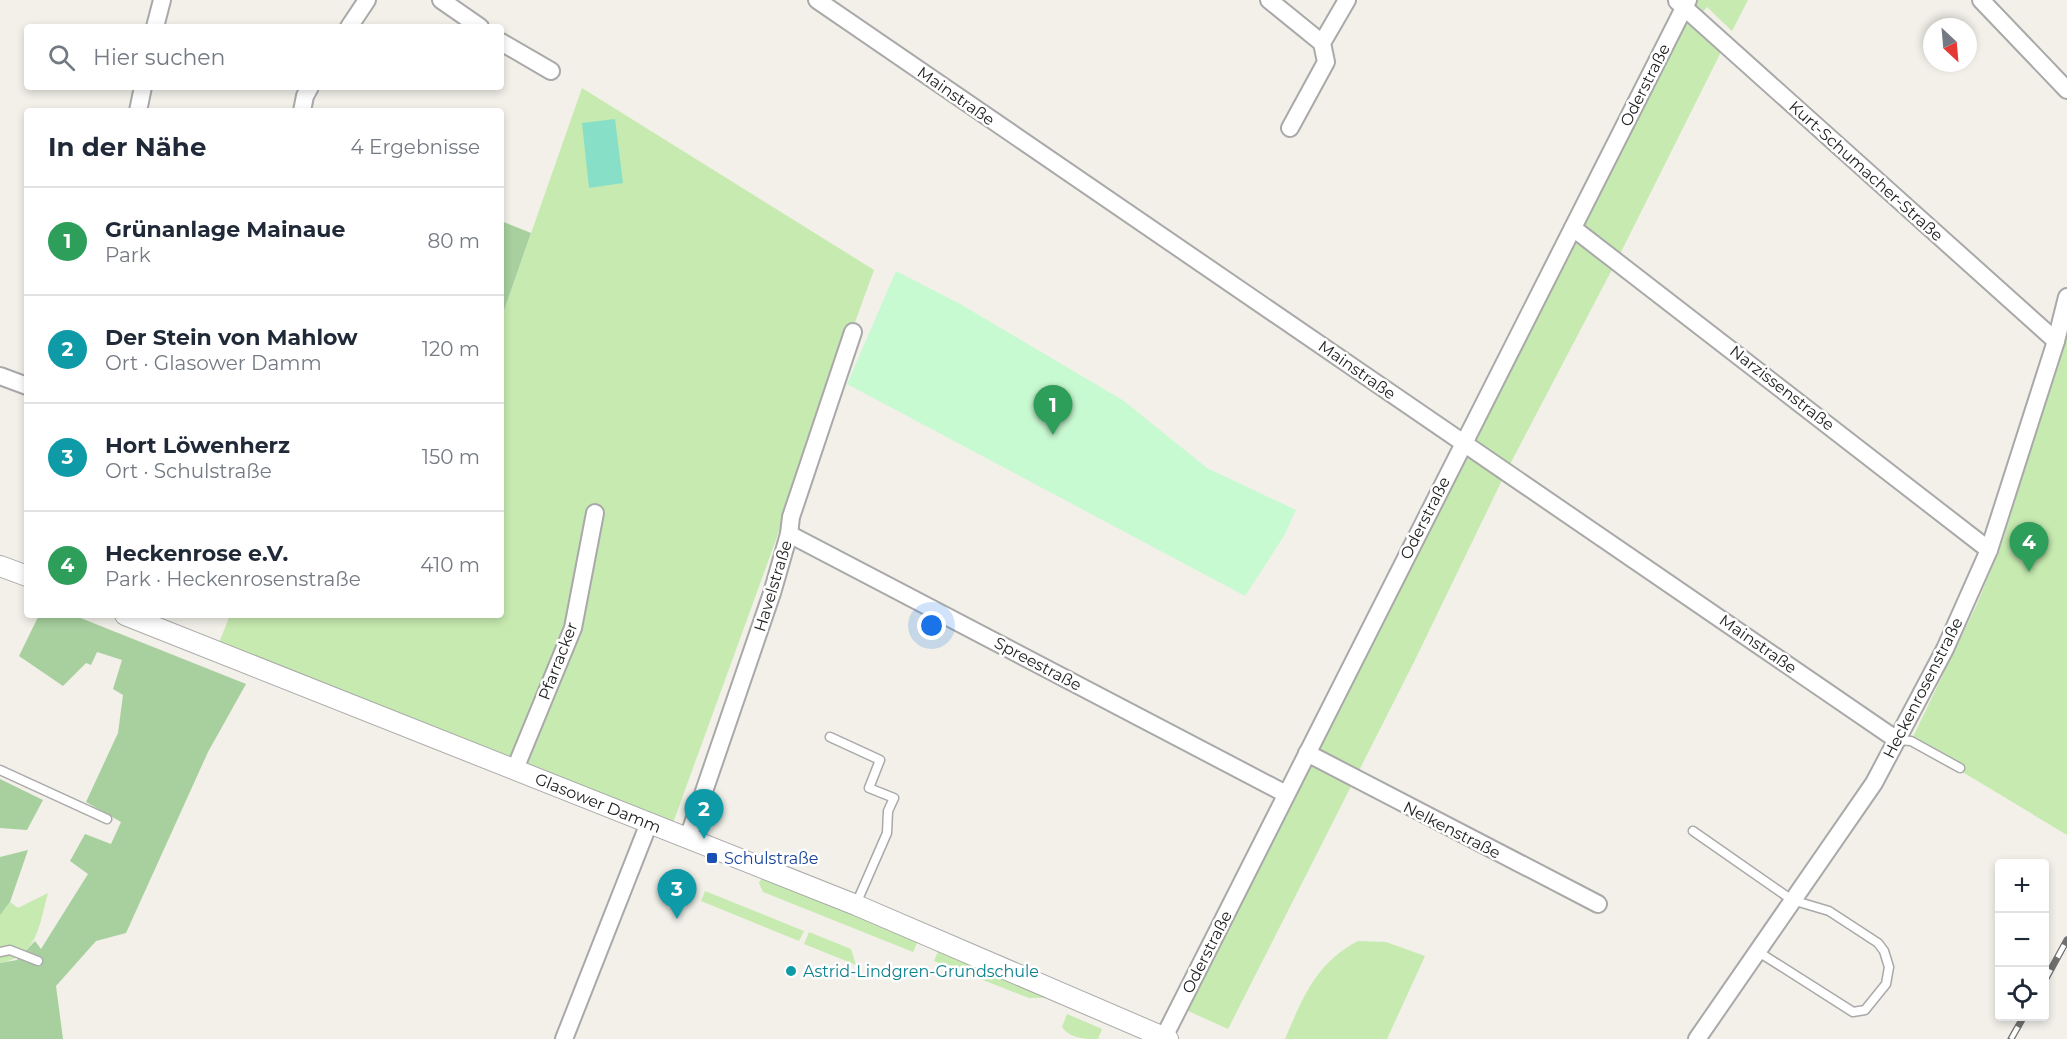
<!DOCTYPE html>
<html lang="de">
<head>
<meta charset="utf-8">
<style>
	body { margin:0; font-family:Montserrat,sans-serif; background:#f2f2f3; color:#1f2937 }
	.controls { position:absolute; right:18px; bottom:18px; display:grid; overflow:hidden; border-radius:6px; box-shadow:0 3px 9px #0003 }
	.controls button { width:54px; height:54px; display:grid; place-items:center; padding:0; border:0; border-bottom:2px solid #e0e1e3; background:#fff; color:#1f2937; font:30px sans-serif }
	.compass { position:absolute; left:1923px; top:18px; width:54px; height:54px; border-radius:50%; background:#fff; box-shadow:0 3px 9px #0003; rotate:154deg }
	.you { position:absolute; left:932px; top:626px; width:21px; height:21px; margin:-15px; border:4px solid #fff; border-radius:50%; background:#1a73e8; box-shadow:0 0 0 9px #1a73e833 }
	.badge { display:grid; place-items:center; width:39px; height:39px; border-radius:50%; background:#2563eb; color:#fff; font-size:20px; font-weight:700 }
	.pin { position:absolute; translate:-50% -50px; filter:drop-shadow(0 2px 3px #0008) }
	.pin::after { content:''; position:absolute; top:32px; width:21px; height:18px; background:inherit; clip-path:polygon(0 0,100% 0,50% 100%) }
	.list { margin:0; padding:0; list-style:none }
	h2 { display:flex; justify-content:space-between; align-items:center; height:78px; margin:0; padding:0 24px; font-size:26px }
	h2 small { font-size:20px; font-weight:400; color:#747a83 }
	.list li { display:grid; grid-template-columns:39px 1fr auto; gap:18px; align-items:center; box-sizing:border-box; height:108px; padding:0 24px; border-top:2px solid #e0e1e3 }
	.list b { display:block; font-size:22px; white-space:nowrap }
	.list p { margin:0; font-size:20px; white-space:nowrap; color:#747a83 }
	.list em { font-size:20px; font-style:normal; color:#747a83 }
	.icon { flex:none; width:33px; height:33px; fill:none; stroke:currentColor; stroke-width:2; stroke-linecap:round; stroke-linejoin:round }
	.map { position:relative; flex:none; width:2067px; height:1039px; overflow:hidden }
	.search { position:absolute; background:#fff; box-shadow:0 3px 9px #0003; left:24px; top:24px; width:480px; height:66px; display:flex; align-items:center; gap:15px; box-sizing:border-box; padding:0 21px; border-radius:6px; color:#747a83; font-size:22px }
	.panel { position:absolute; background:#fff; box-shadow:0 3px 9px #0003; left:24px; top:108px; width:480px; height:510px; border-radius:6px }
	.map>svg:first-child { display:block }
	.grass { fill:#c6eab0 }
	.forest { fill:#a7d09e }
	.park { fill:#c8fad1 }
	.pitch { fill:#88dfc7 }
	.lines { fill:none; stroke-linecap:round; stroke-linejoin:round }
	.service-casing { stroke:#a9a9a9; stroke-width:11 }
	.minor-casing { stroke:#a9a9a9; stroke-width:20 }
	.tertiary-casing { stroke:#a9a9a9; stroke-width:22 }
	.service { stroke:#fff; stroke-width:8 }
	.minor { stroke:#fff; stroke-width:16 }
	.tertiary { stroke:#fff; stroke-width:20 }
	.rail-casing { stroke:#707070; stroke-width:7 }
	.rail { stroke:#fff; stroke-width:4.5; stroke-dasharray:14; stroke-linecap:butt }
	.transit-dot { fill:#1a4fb4; stroke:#fff; stroke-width:2 }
	.culture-dot { fill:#0f9aa8; stroke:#fff; stroke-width:2 }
	.labels { text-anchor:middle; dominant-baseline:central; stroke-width:5; stroke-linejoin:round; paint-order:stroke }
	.street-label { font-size:16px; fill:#222; stroke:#fff }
	.transit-label { font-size:16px; fill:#164399; stroke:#fff; text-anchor:start }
	.culture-label { font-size:16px; fill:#0d838f; stroke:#fff; text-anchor:start }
</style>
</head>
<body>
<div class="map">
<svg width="2067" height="1039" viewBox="0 0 2067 1039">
	<rect width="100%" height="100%" fill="#f2f0e9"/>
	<!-- grass -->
	<g class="grass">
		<polygon points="1697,0 1748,0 1732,31 1707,7 1701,14 1697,11"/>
		<polygon points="1688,19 1722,50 1617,260 1506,472 1414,662 1228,1029 1186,1010"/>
		<polygon points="582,88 874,270 673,823 219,643 230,615 501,615 501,319"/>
		<polygon points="2067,328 2067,835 1911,741 1977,604 2003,540"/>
		<polygon points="763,876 919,939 913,952 763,892 759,883"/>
		<polygon points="705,891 804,931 799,941 701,901"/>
		<path d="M48,893c-9,32 -10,63 -48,70v-48l10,-13 8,6z"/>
		<polygon points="809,932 851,949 856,965 804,944"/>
		<path d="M1358,941l28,1 39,14 -38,83h-102c18,-42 31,-76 73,-98z"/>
		<polygon points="940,947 1052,998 1029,998 934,961"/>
		<path d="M1067,1014l35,15 -4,10c-14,0 -27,0 -36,-12z"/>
	</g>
	<!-- forest -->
	<g class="forest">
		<polygon points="501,221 531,233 501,319"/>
		<polygon points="39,615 73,615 246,684 208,752 126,933 96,941 56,986 63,1039 0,1039 0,963 17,960 35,941 41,949 88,874 70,861 85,834 111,844 121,822 86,802 118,733 123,695 113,689 122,660 97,652 91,665 86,663 63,686 19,656"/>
		<polygon points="0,779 43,800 27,830 0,828"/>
		<polygon points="28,850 10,902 0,915 0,857"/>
	</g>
	<!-- park -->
	<polygon class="park" points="896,271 962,305 1124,401 1207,468 1296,510 1284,536 1245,596 847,384"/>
	<!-- pitch -->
	<polygon class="pitch" points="615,119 623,183 589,188 582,123"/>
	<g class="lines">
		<!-- service casing -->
		<g class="service-casing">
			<g id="service">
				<polyline points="830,737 880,760 869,788 894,798 888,811 887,833 856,904"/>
				<polyline points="1897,740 1911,741 1960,768"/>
				<polyline points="0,770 107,819"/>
				<polyline points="1693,831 1792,900 1829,911 1878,943 1884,951 1889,967 1886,984 1865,1010 1853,1012 1757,951"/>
				<polyline points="0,952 10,950 38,961"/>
			</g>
		</g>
		<!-- minor casing -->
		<g class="minor-casing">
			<g id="minor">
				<polyline points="441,0 480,27"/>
				<polyline points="817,0 1897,740"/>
				<polyline points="1269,0 1322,43"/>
				<polyline points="1981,0 2067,90"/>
				<polyline points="1677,1 2056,341"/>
				<polyline points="155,27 162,0"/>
				<polyline points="349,27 367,0"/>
				<polyline points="501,42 551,71"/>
				<polyline points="138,111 143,87"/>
				<polyline points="302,111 305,96 310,87"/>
				<polyline points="1290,128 1326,62 1322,43 1347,0"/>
				<polyline points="1573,228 1989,550"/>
				<polyline points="0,376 27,386"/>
				<polyline points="789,534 1286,794"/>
				<polyline points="1307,753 1598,904"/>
				<polyline points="515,769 573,628 595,513"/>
				<polyline points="688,838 772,593 789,534 791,517 853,332"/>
				<polyline points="1164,1037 1688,0"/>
				<polyline points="564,1039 649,823"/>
				<polyline points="1697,1039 1874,783 1945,649 1989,550 2056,341 2067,297"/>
			</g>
		</g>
		<!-- tertiary casing -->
		<g class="tertiary-casing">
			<g id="tertiary">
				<polyline points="0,566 27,576"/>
				<polyline points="125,615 856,905 1168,1039"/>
			</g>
		</g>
		<!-- service -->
		<use href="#service" class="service"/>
		<!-- minor -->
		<use href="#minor" class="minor"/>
		<!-- tertiary -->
		<use href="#tertiary" class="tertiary"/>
		<!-- rail casing -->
		<g class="rail-casing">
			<g id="rail">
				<polyline points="2044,982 2067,940"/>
				<polyline points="2011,1039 2024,1016"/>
			</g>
		</g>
		<!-- rail -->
		<use href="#rail" class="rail"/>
	</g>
	<!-- markers -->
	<rect class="transit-dot" x="706" y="852" width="12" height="12" rx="3"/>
	<circle class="culture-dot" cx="791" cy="971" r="6"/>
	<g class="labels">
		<!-- street labels -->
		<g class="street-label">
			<text transform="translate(1645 85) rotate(-63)">Oderstraße</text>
			<text transform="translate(956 96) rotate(35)">Mainstraße</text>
			<text transform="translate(1866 171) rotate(42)">Kurt-Schumacher-Straße</text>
			<text transform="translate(1357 370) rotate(35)">Mainstraße</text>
			<text transform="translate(1782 388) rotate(38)">Narzissenstraße</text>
			<text transform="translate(1425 518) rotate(-63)">Oderstraße</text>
			<text transform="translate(773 586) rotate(-73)">Havelstraße</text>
			<text transform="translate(1758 644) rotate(35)">Mainstraße</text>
			<text transform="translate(558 661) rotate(-69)">Pfarracker</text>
			<text transform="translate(1038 664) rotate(28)">Spreestraße</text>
			<text transform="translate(1923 688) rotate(-63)">Heckenrosenstraße</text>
			<text transform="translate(598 803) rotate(22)">Glasower Damm</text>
			<text transform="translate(1452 830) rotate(27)">Nelkenstraße</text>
			<text transform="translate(1207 952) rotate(-63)">Oderstraße</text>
		</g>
		<!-- transit labels -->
		<g class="transit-label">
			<text x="724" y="858">Schulstraße</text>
		</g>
		<!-- culture labels -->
		<g class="culture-label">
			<text x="803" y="971">Astrid-Lindgren-Grundschule</text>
		</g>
	</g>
</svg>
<div class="controls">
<button>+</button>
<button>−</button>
<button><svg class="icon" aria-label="locate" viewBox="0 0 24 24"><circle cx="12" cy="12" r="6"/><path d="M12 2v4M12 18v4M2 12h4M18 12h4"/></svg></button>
</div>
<svg class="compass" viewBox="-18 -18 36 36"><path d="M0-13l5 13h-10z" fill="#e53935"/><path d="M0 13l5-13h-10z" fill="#747a83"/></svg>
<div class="you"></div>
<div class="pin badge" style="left:1053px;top:435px;background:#2e9e5b">1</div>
<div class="pin badge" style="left:704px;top:839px;background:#0f9aa8">2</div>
<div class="pin badge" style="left:677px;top:919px;background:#0f9aa8">3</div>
<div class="pin badge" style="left:2029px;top:572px;background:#2e9e5b">4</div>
<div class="search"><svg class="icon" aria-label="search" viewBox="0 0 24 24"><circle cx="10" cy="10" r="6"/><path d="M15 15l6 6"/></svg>Hier suchen</div>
<section class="panel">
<h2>In der Nähe<small>4 Ergebnisse</small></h2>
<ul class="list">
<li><span class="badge" style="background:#2e9e5b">1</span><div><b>Grünanlage Mainaue</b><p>Park</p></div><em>80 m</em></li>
<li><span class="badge" style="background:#0f9aa8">2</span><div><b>Der Stein von Mahlow</b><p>Ort · Glasower Damm</p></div><em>120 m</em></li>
<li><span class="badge" style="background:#0f9aa8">3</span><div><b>Hort Löwenherz</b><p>Ort · Schulstraße</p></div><em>150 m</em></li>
<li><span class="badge" style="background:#2e9e5b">4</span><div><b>Heckenrose e.V.</b><p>Park · Heckenrosenstraße</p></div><em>410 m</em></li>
</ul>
</section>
</div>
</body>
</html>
